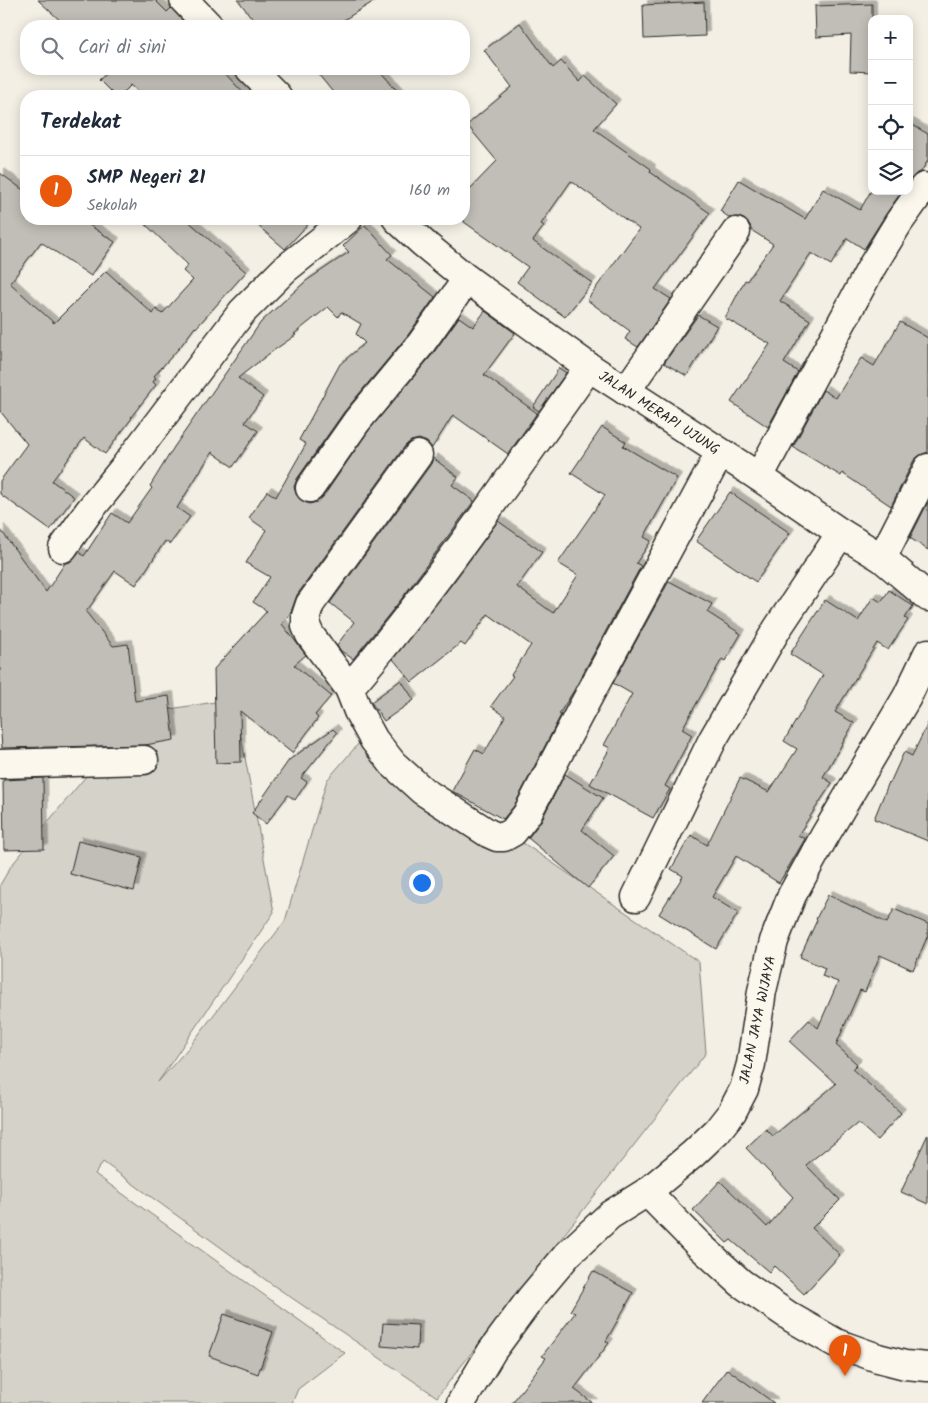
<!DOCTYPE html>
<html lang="id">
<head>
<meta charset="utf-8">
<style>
	body { margin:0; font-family:Kalam,sans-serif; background:#f2f2f3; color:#1f2937 }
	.controls { position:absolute; right:15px; top:15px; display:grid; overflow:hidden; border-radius:10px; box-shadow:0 2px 12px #0003 }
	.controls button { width:45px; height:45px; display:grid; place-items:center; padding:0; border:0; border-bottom:1px solid #e0e1e3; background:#fff; color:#1f2937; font:25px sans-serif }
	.you { position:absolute; left:421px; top:882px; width:18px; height:18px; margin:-12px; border:4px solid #fff; border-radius:50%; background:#1a73e8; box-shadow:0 0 0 8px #1a73e833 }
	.badge { display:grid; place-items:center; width:32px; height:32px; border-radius:50%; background:#ea580c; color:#fff; font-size:16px; font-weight:700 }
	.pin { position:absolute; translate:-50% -41px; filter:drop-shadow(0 1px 2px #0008) }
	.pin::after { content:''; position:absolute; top:26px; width:18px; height:15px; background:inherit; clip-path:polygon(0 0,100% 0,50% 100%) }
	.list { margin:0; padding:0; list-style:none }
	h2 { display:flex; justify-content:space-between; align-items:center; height:65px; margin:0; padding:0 20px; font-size:21px }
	h2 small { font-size:16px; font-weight:400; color:#747a83 }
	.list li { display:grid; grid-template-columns:32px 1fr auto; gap:15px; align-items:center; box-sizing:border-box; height:70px; padding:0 20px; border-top:1px solid #e0e1e3 }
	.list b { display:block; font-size:19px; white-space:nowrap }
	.list p { margin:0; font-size:16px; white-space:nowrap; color:#747a83 }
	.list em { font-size:16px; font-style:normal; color:#747a83 }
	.icon { flex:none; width:28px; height:28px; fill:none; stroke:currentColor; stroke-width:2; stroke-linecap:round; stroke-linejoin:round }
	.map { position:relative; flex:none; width:928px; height:1403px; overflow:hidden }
	.search { position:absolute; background:#fff; box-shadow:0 2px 12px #0003; left:20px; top:20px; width:450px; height:55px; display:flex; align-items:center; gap:12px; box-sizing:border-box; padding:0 18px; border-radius:20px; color:#747a83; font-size:19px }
	.panel { position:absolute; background:#fff; box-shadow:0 2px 12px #0003; left:20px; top:90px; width:450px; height:135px; border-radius:20px }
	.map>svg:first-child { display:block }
	.green { fill:#d5d2c9; stroke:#807e7a }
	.building { fill:#c0beb6; stroke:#2b2b2b; filter:url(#shadow) }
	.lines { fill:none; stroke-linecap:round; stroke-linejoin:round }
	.street-casing { stroke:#2b2b2b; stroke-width:31 }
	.street { stroke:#fbf7ec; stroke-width:28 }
	.labels { text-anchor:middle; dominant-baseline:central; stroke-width:4; stroke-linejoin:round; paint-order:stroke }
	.street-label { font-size:14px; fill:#2b2b2b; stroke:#fbf7ec }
</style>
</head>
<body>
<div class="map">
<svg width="928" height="1403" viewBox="0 0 928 1403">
	<defs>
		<filter id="shadow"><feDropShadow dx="4.5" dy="-4.5" stdDeviation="0" flood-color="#0004"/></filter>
	</defs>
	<rect width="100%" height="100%" fill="#f3efe4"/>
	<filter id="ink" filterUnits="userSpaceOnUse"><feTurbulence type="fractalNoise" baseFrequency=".02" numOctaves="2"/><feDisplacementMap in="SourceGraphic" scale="10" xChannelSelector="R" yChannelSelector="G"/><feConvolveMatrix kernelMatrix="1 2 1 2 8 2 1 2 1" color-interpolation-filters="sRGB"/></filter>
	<g filter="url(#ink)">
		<!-- green -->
		<polygon class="green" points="234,699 274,912 158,1082 190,1046 285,921 327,780 365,736 699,962 706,1053 437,1397 270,1283 103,1162 95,1174 345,1353 298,1389 292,1403 0,1403 0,885 11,866 138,714"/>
		<!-- building -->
		<g class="building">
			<polygon points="38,0 155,0 167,12 171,8 188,26 66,26"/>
			<polygon points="238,0 376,0 334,26 258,26"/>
			<polygon points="704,2 705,36 644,39 643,5"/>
			<polygon points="872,4 872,72 850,71 851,35 816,37 815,6"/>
			<polygon points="520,23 553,68 561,61 580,82 585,76 616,104 594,129 651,169 650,172 710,213 655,289 671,299 638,347 625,339 630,331 587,300 639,229 571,181 541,224 544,226 533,241 592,283 565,317 517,282 528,267 464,222 464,195 497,161 467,125 512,87 484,50"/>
			<polygon points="111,69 221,69 246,96 143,96 131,85 120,96 115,96 99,80"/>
			<polygon points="314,69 378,69 402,96 336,96"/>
			<polygon points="909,123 928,134 928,160 921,172 917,173 909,181"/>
			<polygon points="0,173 26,192 26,219 80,219 115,242 91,276 41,242 10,283 54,323 106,271 153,314 156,309 162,314 193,280 183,271 188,265 140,219 186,219 246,272 196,328 195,327 180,347 154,376 156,378 153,382 156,385 131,417 132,418 105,454 84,438 52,481 74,497 50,530 0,494 0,481 27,444 0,411"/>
			<polygon points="739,180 805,219 823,189 860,210 872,189 872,191 902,191 886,214 864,249 847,238 831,265 811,253 780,301 810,320 784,363 798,372 768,427 731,402 770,344 725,318 745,280 747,281 773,244 751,230 750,225 744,219 738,217 730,218 720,211"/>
			<polygon points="250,219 313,219 285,249"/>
			<polygon points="365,225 392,255 387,259 435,297 408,335 344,412 297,479 294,487 296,494 301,500 309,504 317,502 323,497 369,430 432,355 459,317 473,327 485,311 515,333 484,375 537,413 508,454 453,415 432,448 427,442 419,439 411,441 405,446 297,595 291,612 282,624 306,655 294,665 331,696 315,715 318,718 292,753 240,711 241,762 216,763 214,669 267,611 253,602 270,577 246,563 266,530 249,518 267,491 276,497 306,444 299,440 340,364 365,343 356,334 361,324 341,312 338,317 328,307 294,334 296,335 270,353 238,378 263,397 245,422 258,431 233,467 212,452 177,508 190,517 170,544 165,541 136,585 115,571 86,612 113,646 128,644 135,701 169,696 174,740 145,745 2,748 0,721 0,529 46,592 65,563 70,562 79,552 84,556 112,513 127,523 152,488 150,486 174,447 261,322 306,281 349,252 343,246"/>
			<polygon points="698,315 717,326 687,376 664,363"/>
			<polygon points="900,322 928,338 928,452 920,455 914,460 891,506 842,473 841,476 793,447 823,390 836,398 861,358 874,366"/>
			<polygon points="559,368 566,373 539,411 533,407"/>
			<polygon points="602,427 626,442 623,446 677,478 644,537 651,541 636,563 641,566 573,692 559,714 561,715 514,806 503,819 452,791 475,749 484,754 505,716 491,706 513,676 511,675 531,645 488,614 465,646 461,643 412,682 393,659 455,580 498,521 542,552 517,587 553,613 578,575 558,563 605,495 571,473"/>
			<polygon points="433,458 458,477 452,485 474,501 400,601 353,659 341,651 337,645 354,622 330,603 431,464"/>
			<polygon points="730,492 790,533 756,582 696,541"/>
			<polygon points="928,502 928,550 910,538"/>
			<polygon points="669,581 712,604 707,612 741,634 725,661 722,659 682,729 692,735 665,786 670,789 653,818 590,784 610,748 604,745 632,694 613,683"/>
			<polygon points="889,590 913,606 905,618 908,620 888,650 877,643 835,712 854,723 823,777 832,783 798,835 805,839 779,883 736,856 712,897 738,913 716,949 659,914 683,876 671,869 691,835 707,845 740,778 769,792 797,749 784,741 823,675 790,654 825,600 858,621 873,597 881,602"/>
			<polygon points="401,680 414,700 384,721 371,702"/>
			<polygon points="928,723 928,841 874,819 889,782 890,783 904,752 912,756"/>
			<polygon points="333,729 337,733 301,778 307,782 295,800 288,795 266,824 252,813 289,760"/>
			<polygon points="565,774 603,798 582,830 614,856 588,888 528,838 541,821"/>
			<polygon points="43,778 44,849 4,850 3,780"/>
			<polygon points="78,841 142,857 134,891 70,874"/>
			<polygon points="828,895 887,923 894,909 928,924 928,935 913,970 880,955 865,992 860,990 836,1045 857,1064 852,1069 901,1113 877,1140 858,1123 806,1165 840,1200 812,1228 840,1255 804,1294 774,1266 769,1272 731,1240 727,1243 693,1210 720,1181 767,1227 793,1197 746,1148 766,1129 773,1136 836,1084 789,1041 809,1020 818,1028 838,982 822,976 825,968 800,957 817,920 816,919"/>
			<polygon points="928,1134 928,1204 901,1192"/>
			<polygon points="593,1271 633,1293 606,1341 609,1343 574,1389 593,1403 512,1403 546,1358 542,1356 575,1313 570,1311"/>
			<polygon points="224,1314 273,1332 258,1374 209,1356"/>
			<polygon points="383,1323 418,1325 417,1349 381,1346"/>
			<polygon points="727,1369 774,1403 702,1403"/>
		</g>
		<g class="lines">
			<!-- street casing -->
			<g class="street-casing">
				<g id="street">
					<polyline points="184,0 209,26"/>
					<polyline points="250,69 277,96"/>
					<polyline points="397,219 423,243 467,279 589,367 759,477 841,533 882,558 928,597"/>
					<polyline points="626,391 736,232"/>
					<polyline points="418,455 310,604 306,616 306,626 310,635 349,688 358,711 374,740 393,764 423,791 488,833 497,837 504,837 513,832 527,814 578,716 720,453"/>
					<polyline points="759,477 871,268 899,222 924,187"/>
					<polyline points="310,488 357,421 420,345 467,279"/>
					<polyline points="63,548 89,511 123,469 242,312 284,270 348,219"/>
					<polyline points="882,558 928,468"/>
					<path d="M349,688c87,-101 163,-213 240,-321"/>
					<polyline points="0,764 144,760"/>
					<polyline points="636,897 713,739 777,629 841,533"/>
					<polyline points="647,1192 698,1244 741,1283 792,1318 836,1343 878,1358 905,1365 928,1367"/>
					<polyline points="461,1403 492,1351 531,1298 568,1254 610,1215 647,1192 693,1154 717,1131 732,1112 744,1089 751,1064 762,991 774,941 792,895 824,837 907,697 928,653"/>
				</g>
			</g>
			<!-- street -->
			<use href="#street" class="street"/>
		</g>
	</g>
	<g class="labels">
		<!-- street labels -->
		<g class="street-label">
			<text transform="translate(659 413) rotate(33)">JALAN MERAPI UJUNG</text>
			<text transform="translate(758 1020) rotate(-78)">JALAN JAYA WIJAYA</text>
		</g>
	</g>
</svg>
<div class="controls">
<button>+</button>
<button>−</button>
<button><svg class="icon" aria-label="locate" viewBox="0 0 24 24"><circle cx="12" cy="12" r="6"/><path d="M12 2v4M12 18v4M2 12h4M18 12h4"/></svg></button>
<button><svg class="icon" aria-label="layers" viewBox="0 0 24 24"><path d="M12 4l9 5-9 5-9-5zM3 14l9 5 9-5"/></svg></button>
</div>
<div class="you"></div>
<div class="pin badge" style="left:845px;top:1376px">1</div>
<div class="search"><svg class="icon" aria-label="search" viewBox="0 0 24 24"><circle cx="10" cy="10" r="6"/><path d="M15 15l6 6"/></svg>Cari di sini</div>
<section class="panel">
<h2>Terdekat<small></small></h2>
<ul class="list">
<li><span class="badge">1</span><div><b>SMP Negeri 21</b><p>Sekolah</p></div><em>160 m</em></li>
</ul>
</section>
</div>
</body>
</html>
